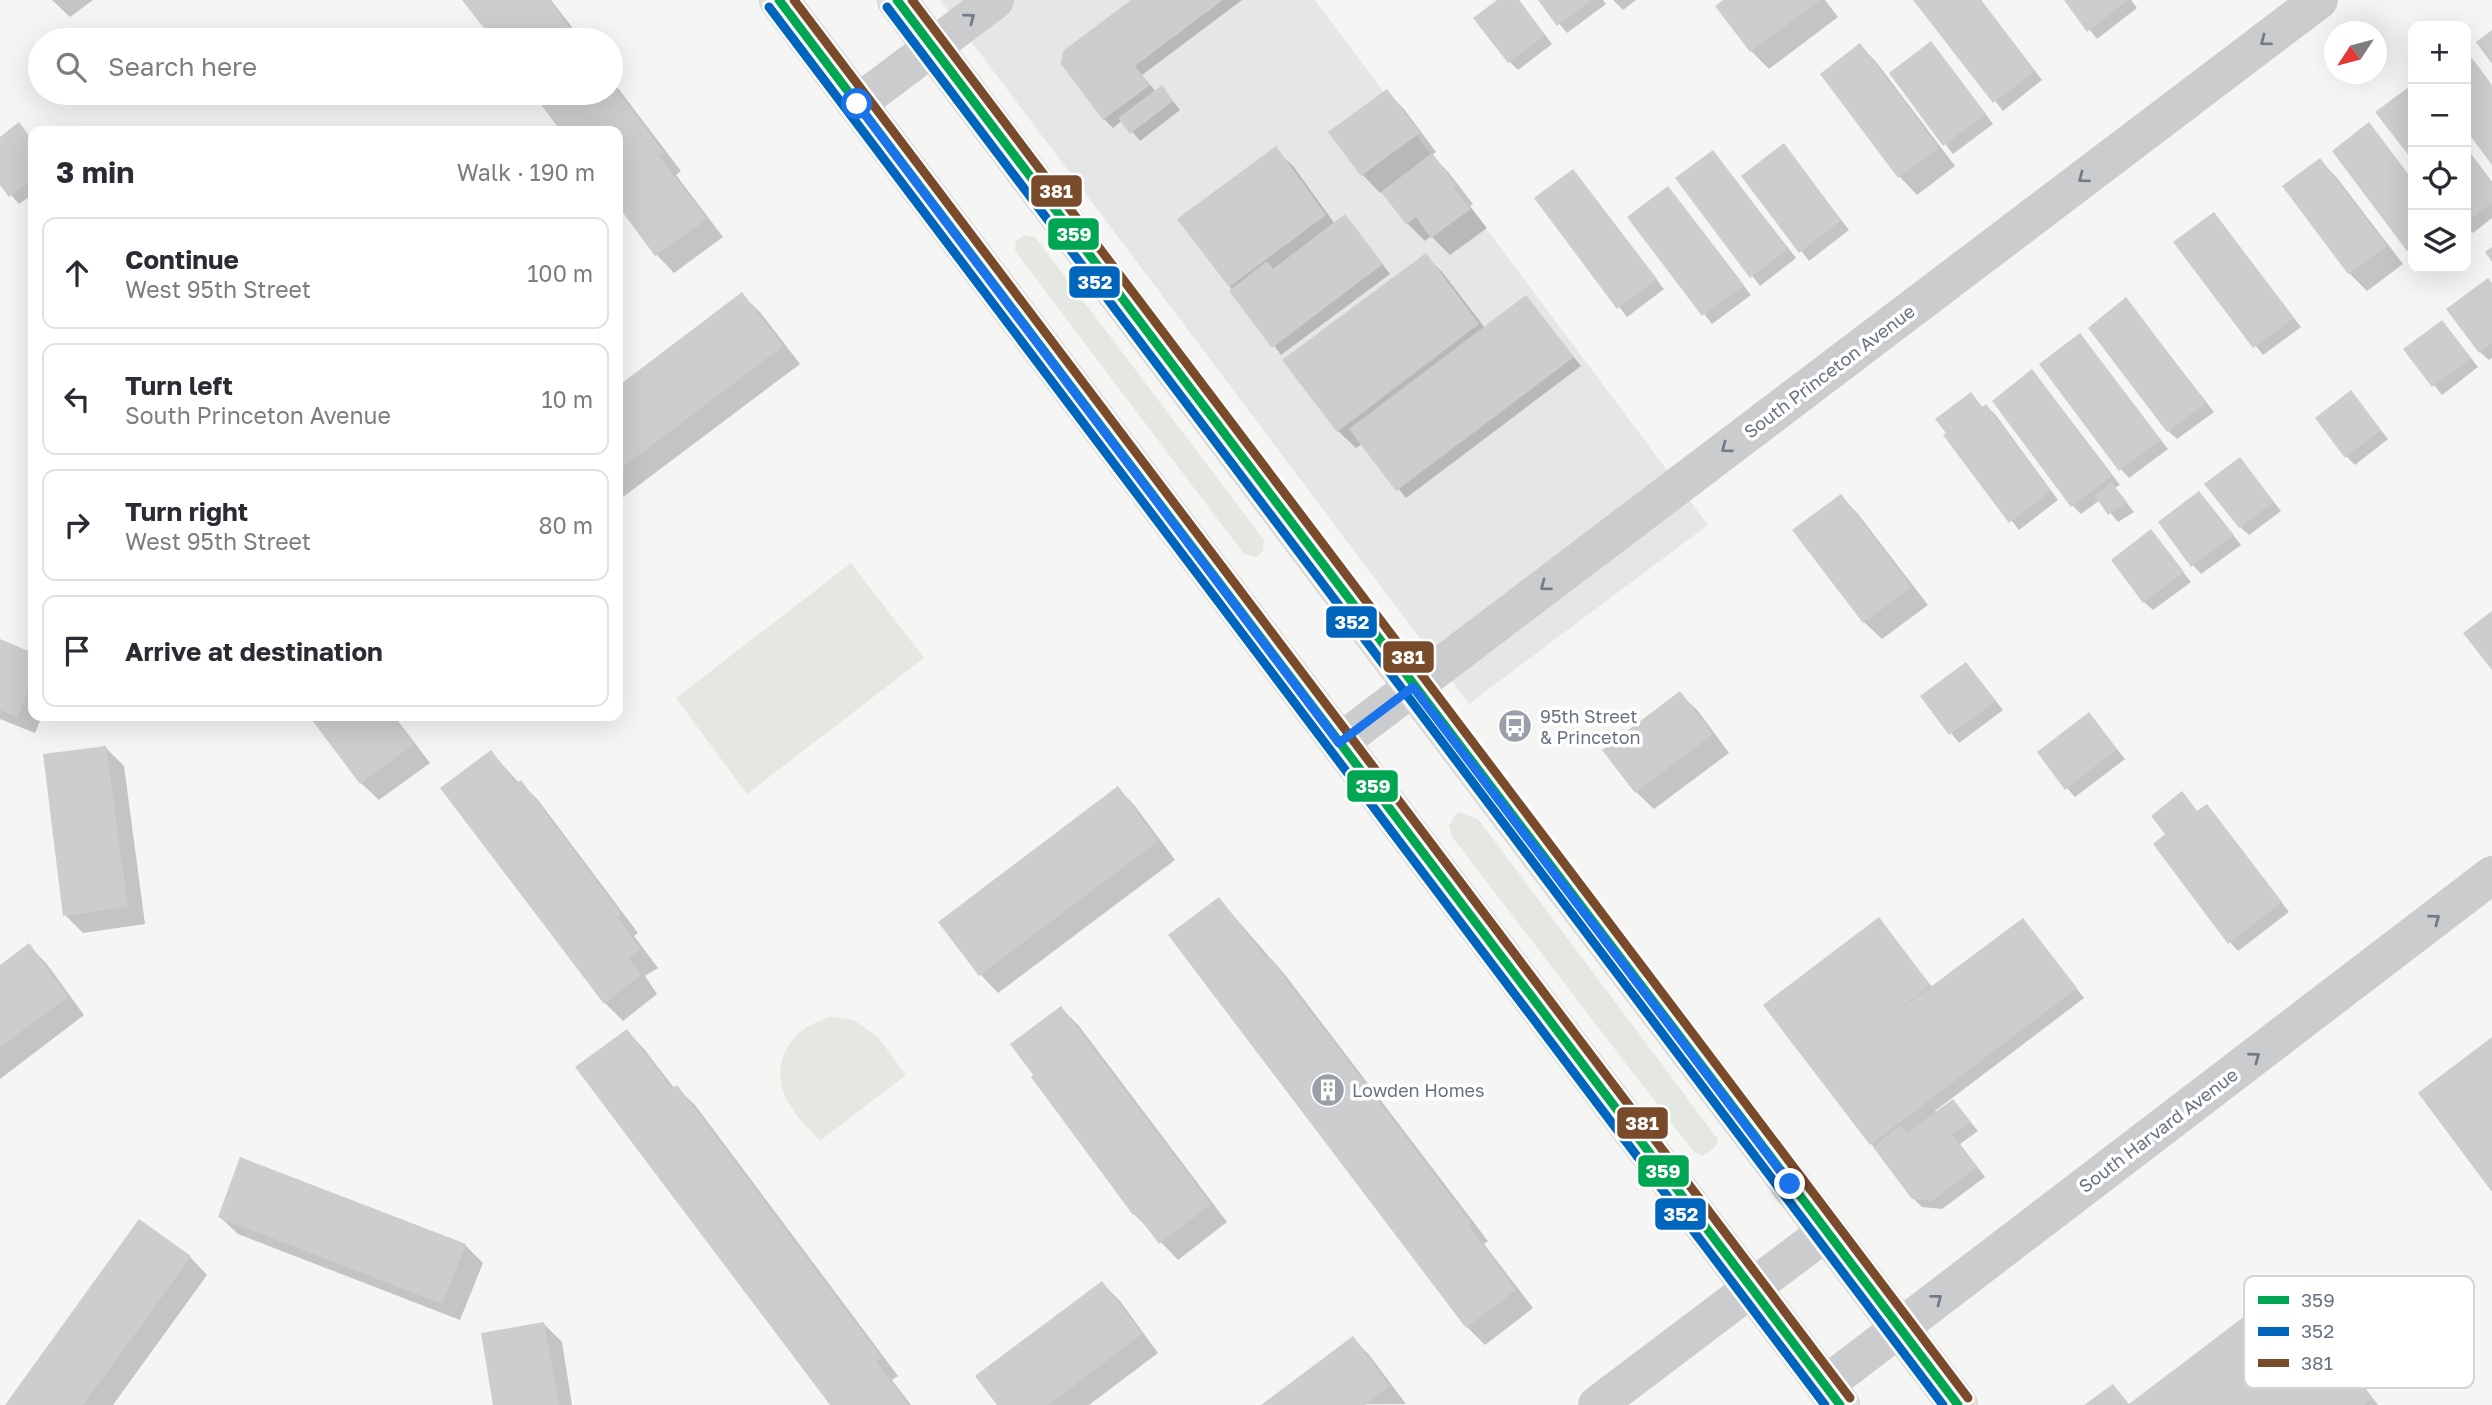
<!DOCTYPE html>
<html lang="en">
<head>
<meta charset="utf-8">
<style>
	body { margin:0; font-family:"Golos Text",sans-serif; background:#f7f7f7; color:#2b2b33 }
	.controls { position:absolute; right:21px; top:21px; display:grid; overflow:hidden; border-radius:14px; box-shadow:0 7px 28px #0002 }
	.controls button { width:63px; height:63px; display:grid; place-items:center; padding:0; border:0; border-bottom:2px solid #e1e1e2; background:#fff; color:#2b2b33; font:35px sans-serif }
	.compass { position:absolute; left:2324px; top:21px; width:63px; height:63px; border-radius:50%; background:#fff; box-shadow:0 7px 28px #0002; rotate:234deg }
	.stop { position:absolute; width:21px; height:21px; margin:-16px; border:5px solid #1a73e8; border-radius:50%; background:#fff }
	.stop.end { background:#1a73e8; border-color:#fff; box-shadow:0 2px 7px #0008 }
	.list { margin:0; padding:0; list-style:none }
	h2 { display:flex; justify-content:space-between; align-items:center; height:91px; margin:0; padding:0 28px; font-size:30px }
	h2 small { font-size:23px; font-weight:400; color:#7c7c81 }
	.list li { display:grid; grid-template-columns:46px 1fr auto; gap:21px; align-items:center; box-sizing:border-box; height:112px; margin:0 14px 14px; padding:0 14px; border:2px solid #e1e1e2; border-radius:14px }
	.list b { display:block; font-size:26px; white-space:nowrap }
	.list p { margin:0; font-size:23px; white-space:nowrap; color:#7c7c81 }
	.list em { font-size:23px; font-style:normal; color:#7c7c81 }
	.icon { flex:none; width:38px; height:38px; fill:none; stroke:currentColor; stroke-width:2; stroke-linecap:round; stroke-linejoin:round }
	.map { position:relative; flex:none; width:2492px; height:1405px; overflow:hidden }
	.search { position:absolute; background:#fff; box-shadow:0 7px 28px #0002; left:28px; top:28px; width:595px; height:77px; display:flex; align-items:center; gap:18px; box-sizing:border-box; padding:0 24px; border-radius:38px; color:#7c7c81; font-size:26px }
	.panel { position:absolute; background:#fff; box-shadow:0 7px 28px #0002; left:28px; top:126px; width:595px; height:595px; border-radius:14px }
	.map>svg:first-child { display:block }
	.built { fill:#e5e6e6 }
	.green { fill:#e4e7e2 }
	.shadow { fill:#0003 }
	.building { fill:#cccdce }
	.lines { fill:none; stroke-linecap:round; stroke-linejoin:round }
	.primary-casing { stroke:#d2d2d3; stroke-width:40 }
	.minor { stroke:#cbcccd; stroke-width:38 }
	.primary { stroke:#dfe0e0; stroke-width:38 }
	.bus-1-casing { stroke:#fff; stroke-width:14 }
	.bus-2-casing { stroke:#fff; stroke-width:14 }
	.bus-3-casing { stroke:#fff; stroke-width:14 }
	.bus-1 { stroke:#00a651; stroke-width:9 }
	.bus-2 { stroke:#0065bd; stroke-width:9 }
	.bus-3 { stroke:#7a4b2a; stroke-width:9 }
	.oneway { stroke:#727c89 }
	.route { stroke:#1a73e8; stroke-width:9 }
	.labels { text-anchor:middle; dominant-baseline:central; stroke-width:7; stroke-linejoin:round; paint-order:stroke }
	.street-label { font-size:18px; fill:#687381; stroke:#fff }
	.poi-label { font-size:18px; fill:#687381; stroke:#fff; text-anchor:start }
	.key { fill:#fff; stroke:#d2d5d9; stroke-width:2 }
	.key-label { font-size:19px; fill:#687381 }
	.line-badge { stroke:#fff; stroke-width:2.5 }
	.badge-label { font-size:19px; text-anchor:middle; font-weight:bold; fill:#fff }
</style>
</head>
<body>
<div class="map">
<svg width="2492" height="1405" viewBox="0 0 2492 1405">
	<rect width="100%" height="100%" fill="#f5f5f4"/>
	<!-- built -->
	<polygon class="built" points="940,0 1315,0 1708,525 1469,704"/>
	<!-- green -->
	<g class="green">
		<polygon points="1025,235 1035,237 1264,540 1263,551 1256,557 1244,554 1015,251 1016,241"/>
		<polygon points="851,563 924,658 747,794 676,698"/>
		<polygon points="1460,812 1478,819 1717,1138 1718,1142 1713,1149 1703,1156 1693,1151 1453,838 1449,826 1456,814"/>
		<path d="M831,1017l22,3 24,16 29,39 -86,66c-9,-10 -21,-21 -28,-33 -27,-40 -4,-80 39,-91z"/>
	</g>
	<!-- shadow -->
	<g class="shadow">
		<polygon points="52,0 93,0 70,17"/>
		<polygon points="464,0 551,0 582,40 495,40"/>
		<polygon points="1134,0 1242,0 1142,75 1156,92 1162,88 1180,110 1140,141 1123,120 1113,128 1104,119"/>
		<polygon points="1500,0 1519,0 1552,44 1518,70 1509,61"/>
		<polygon points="1540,0 1603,0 1606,4 1567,33"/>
		<polygon points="1613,0 1636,0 1623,10"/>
		<polygon points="1726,0 1825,0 1838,17 1769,69 1751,51 1717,7"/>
		<polygon points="1916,0 1981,0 2042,80 2003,111"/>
		<polygon points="2066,0 2131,0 2137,8 2097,39"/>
		<polygon points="1860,45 1877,63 1955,166 1917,195 1900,177"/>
		<polygon points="1939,52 1993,124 1953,154 1891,73"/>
		<polygon points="611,79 681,171 676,175 723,237 674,273 657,255 618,204 618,131 563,131 534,93 611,93"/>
		<polygon points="1386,91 1404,109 1436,152 1432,155 1449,173 1473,204 1470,206 1487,228 1450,255 1431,236 1425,241 1407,223 1383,191 1380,193 1363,175 1331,133"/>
		<polygon points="19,124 33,141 33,194 19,204 0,182 0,139"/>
		<polygon points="2377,133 2413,181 2413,255 2408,249"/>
		<polygon points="1784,146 1849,230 1809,261 1743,176"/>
		<polygon points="2466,147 2492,182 2492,218 2473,233 2466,226"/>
		<polygon points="1275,149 1293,166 1335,224 1345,216 1390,274 1281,355 1180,220"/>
		<polygon points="1713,152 1796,258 1760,286 1678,178"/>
		<polygon points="2320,160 2337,178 2403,264 2367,291 2349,273 2284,187"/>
		<polygon points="1573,171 1664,289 1627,317 1536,198"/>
		<polygon points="1668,189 1751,295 1712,324 1629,217"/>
		<polygon points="2214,214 2301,327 2263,355 2175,242"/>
		<polygon points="1425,255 1443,273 1485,328 1526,297 1581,366 1406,498 1362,444 1356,448 1338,431"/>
		<polygon points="2492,284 2492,358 2489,360 2480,352"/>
		<polygon points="742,295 760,312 800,364 623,497 618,492 618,388"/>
		<polygon points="2126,299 2214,412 2177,439 2168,431"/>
		<polygon points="2450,331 2478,367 2442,395 2406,349"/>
		<polygon points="2080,336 2168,449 2129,478 2121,469"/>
		<polygon points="2040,380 2120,485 2115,488 2134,512 2118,522 2100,500 2081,514 2072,505"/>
		<polygon points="2351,393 2388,439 2355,465 2346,456"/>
		<polygon points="1971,394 1983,408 1986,406 1995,414 2058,500 2019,530 1946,436"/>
		<polygon points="2240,459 2281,511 2249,535 2240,527"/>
		<polygon points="1841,496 1858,514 1928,605 1882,639 1864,622"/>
		<polygon points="2207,502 2241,545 2201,574 2193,565"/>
		<polygon points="2151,532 2191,582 2153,610 2144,602"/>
		<polygon points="0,641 33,655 33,716 42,716 35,733 0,719"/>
		<polygon points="1966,664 2003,710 1959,743 1923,696"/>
		<polygon points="1680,694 1698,711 1729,753 1654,809 1636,792"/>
		<polygon points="2089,714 2125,759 2075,797 2067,788"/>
		<polygon points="311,716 394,716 430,763 379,800 361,783"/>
		<polygon points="106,748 124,766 145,924 83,933 65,915"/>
		<polygon points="491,752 519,783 520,782 538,800 638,933 634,936 658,968 645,976 657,994 623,1021 605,1003"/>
		<polygon points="1118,788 1135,806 1175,860 998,993 981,975 941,922"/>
		<polygon points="2182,794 2198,812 2215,815 2289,912 2238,951 2230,942"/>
		<polygon points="1219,899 1286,976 1488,1241 1484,1244 1533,1308 1485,1345 1467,1327"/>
		<polygon points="1879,919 1932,987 2023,920 2084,998 1935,1111 1937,1113 1953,1101 1978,1131 1960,1144 1985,1177 1942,1209 1922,1207 1913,1198 1765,1005"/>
		<polygon points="29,946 46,963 84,1015 0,1079 0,967"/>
		<polygon points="1061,1008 1079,1026 1227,1222 1178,1260 1134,1214"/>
		<polygon points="627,1031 644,1049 675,1089 677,1088 695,1105 898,1376 892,1380 911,1405 832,1405"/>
		<polygon points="220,1217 465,1245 483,1263 460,1320 238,1234"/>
		<polygon points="190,1257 207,1275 113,1405 7,1405"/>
		<polygon points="1102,1283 1120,1301 1158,1353 1089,1405 999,1405"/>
		<polygon points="2287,1286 2378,1405 2131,1405"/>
		<polygon points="544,1324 562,1342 572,1405 495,1405"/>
		<polygon points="1353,1338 1370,1356 1406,1404 1264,1405"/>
	</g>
	<!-- building -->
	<g class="building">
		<polygon points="462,0 549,0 579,40 493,40"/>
		<polygon points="1131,0 1223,0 1135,66 1150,85 1103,120 1061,64 1063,51"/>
		<polygon points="1497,0 1519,0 1545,35 1508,63 1473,18"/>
		<polygon points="1538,0 1592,0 1557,26"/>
		<polygon points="1723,0 1820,0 1750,52 1715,6"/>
		<polygon points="1913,0 1981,0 2035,71 1993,103"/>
		<polygon points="2064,0 2128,0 2087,32"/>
		<polygon points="2492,30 2492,64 2476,42"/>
		<polygon points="1931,41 1986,114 1943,146 1889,73"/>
		<polygon points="1860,43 1939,148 1898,178 1820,74"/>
		<polygon points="2466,50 2492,85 2492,165 2466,130"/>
		<polygon points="611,82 664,153 659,156 707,219 655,256 618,206 618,131 561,131 532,93 611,93"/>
		<polygon points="2413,84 2413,161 2375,112"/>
		<polygon points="1162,85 1173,101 1130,134 1118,118"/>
		<polygon points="1387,89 1420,133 1361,176 1328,132"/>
		<polygon points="19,122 33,141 33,179 9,197 0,185 0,137"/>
		<polygon points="2369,122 2413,181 2413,246 2407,251 2332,151"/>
		<polygon points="1784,143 1841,220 1799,253 1741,176"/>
		<polygon points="1276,146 1326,215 1229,287 1177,219"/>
		<polygon points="2466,148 2492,182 2492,203 2466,223"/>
		<polygon points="1713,150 1788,249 1750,278 1675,178"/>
		<polygon points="1432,153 1456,185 1454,187 1471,209 1431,238 1416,217 1406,224 1381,192"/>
		<polygon points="2320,158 2387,246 2348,274 2282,186"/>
		<polygon points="1573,169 1657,279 1617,309 1534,198"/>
		<polygon points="1668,186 1744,285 1702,316 1627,217"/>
		<polygon points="2214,212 2294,318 2253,348 2173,242"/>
		<polygon points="1345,214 1383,264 1272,348 1229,291 1267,261 1273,269"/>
		<polygon points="2492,247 2492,262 2485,252"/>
		<polygon points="1426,253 1479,324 1337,432 1282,360"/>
		<polygon points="2488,278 2492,283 2492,343 2479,353 2446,309"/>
		<polygon points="742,292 783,346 618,471 618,386"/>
		<polygon points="1526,295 1574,357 1396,491 1349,429"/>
		<polygon points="2126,297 2206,403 2167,432 2088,328"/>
		<polygon points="2442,320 2471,358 2432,387 2403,349"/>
		<polygon points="2080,333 2161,440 2119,471 2039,364"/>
		<polygon points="2032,369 2112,476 2071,507 1992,401"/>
		<polygon points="2351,390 2381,430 2345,458 2315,418"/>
		<polygon points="1971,392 1982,407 1986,404 2051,491 2009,523 1943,435 1946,433 1935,419"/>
		<polygon points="2240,457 2274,502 2239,528 2204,484"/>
		<polygon points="2111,482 2127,502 2108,515 2095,496"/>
		<polygon points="2199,491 2234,535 2191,567 2158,522"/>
		<polygon points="1841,494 1912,587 1863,623 1792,530"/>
		<polygon points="2151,529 2184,572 2143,603 2111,560"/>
		<polygon points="2492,611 2492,670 2463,633"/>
		<polygon points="0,639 33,653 33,678 17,717 0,710"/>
		<polygon points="1966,662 1996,701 1949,735 1920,696"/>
		<polygon points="1680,691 1713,734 1635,793 1602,750"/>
		<polygon points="2089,712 2117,749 2065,790 2037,752"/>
		<polygon points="309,716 392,716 414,744 360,784"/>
		<polygon points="106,746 128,907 63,916 43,754"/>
		<polygon points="491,750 516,783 521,780 621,914 617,917 641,949 628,958 641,975 604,1004 440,788"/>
		<polygon points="1118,786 1158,841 979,976 938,922"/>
		<polygon points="2182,791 2197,811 2207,804 2282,902 2228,944 2153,844 2165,834 2151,816"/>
		<polygon points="1219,897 1266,958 1268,956 1471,1223 1468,1225 1516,1290 1466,1328 1168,935"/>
		<polygon points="1879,917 1930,985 1866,1035 2023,918 2077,988 1870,1145 1763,1005"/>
		<polygon points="29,943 68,997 0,1047 0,965"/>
		<polygon points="1061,1006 1211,1204 1159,1244 1136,1213 1133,1215 1031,1077 1033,1075 1010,1044"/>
		<polygon points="627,1029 672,1089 677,1085 882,1358 876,1362 909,1405 830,1405 575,1067"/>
		<polygon points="2492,1037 2492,1192 2418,1093"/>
		<polygon points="1953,1099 1971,1122 1952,1134 1977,1167 1932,1201 1912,1199 1873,1147 1901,1125 1907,1133"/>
		<polygon points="240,1157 466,1244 442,1304 218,1217"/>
		<polygon points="139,1219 191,1256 144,1322 83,1405 5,1405"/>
		<polygon points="1102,1281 1142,1334 1048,1405 997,1405 975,1376"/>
		<polygon points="2287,1284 2372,1398 2364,1405 2084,1405 2113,1384 2129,1404"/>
		<polygon points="544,1322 559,1405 493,1405 481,1333"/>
		<polygon points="1353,1336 1389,1386 1365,1405 1261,1405"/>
	</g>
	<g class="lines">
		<!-- primary casing -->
		<g class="primary-casing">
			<g id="primary">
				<polyline points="779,0 1840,1405"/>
				<polyline points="897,0 1413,686 1958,1405"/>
			</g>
		</g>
		<!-- minor -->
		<g class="minor">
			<polyline points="857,104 995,0"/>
			<polyline points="1339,743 2319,0"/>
			<polyline points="1825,1385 2492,875"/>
			<polyline points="1597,1405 1826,1232"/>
		</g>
		<!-- primary -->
		<use href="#primary" class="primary"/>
		<!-- bus-1 casing -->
		<g class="bus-1-casing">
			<g id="bus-1">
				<polyline points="779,0 1840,1405"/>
				<polyline points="897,0 1958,1405"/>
			</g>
		</g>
		<!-- bus-2 casing -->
		<g class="bus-2-casing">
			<g id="bus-2">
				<polyline points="769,7 1825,1405"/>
				<polyline points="887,7 1943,1405"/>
			</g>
		</g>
		<!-- bus-3 casing -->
		<g class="bus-3-casing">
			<g id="bus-3">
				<polyline points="794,0 1850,1398"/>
				<polyline points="912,0 1968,1398"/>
			</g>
		</g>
		<!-- bus-1 -->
		<use href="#bus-1" class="bus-1"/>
		<!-- bus-2 -->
		<use href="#bus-2" class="bus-2"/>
		<!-- bus-3 -->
		<use href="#bus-3" class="bus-3"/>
	</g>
	<!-- one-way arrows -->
	<defs><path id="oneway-chevron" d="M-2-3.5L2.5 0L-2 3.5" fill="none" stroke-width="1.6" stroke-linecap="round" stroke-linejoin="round" transform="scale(1.75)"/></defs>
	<g class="oneway">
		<use href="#oneway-chevron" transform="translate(970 18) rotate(-37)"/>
		<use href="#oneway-chevron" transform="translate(2265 41) rotate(143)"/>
		<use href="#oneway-chevron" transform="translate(2083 178) rotate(143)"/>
		<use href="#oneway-chevron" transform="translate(1726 448) rotate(143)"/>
		<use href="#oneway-chevron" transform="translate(1545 586) rotate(143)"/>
		<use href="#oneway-chevron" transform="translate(2435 919) rotate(-37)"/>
		<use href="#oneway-chevron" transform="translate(2255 1057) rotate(-37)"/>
		<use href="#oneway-chevron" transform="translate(1937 1299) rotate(-38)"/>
	</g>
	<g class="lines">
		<!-- route -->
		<polyline class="route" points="857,104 1339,743 1413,687 1790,1184"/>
	</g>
	<!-- icons -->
	<defs>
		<g id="bus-disc" transform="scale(1.75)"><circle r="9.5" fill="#99a0a9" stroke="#fff"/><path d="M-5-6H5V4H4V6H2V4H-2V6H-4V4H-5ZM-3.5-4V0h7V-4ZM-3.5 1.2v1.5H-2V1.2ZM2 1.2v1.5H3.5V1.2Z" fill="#fff"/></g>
		<g id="building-disc" transform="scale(1.75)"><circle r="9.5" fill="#99a0a9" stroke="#fff"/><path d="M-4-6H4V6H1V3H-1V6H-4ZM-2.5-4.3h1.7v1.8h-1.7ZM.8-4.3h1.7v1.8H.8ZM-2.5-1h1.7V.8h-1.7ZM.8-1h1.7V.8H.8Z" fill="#fff"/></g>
	</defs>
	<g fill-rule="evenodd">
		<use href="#bus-disc" x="1515" y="726"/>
		<use href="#building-disc" x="1328" y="1090"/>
	</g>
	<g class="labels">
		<!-- street labels -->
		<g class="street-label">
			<text transform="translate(1829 371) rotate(-37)">South Princeton Avenue</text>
			<text transform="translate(2158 1130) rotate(-37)">South Harvard Avenue</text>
		</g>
		<!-- poi labels -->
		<g class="poi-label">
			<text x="1540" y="716">95th Street<tspan x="1540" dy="21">&amp; Princeton</tspan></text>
			<text x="1352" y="1090">Lowden Homes</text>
		</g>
	</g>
	<!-- legend -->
	<rect x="2244" y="1276" width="230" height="112" rx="10" class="key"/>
	<rect x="2258" y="1296" width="31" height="8" fill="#00a651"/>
	<rect x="2258" y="1327" width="31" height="9" fill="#0065bd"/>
	<rect x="2258" y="1359" width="31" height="8" fill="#7a4b2a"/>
	<g class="key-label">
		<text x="2301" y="1307">359</text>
		<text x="2301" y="1338">352</text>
		<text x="2301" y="1370">381</text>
	</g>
	<g class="line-badge">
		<rect x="1030" y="174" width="53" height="34" rx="7" fill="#7a4b2a"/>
		<rect x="1047" y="217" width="53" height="34" rx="7" fill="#00a651"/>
		<rect x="1068" y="265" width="53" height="34" rx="7" fill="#0065bd"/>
		<rect x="1325" y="605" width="53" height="34" rx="7" fill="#0065bd"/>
		<rect x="1382" y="640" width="53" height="34" rx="7" fill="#7a4b2a"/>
		<rect x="1346" y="769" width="53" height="34" rx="7" fill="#00a651"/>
		<rect x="1616" y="1106" width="53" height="34" rx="7" fill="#7a4b2a"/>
		<rect x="1637" y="1154" width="53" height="34" rx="7" fill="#00a651"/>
		<rect x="1654" y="1197" width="53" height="34" rx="7" fill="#0065bd"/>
	</g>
	<g class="badge-label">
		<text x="1056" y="198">381</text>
		<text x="1074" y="241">359</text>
		<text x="1095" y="289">352</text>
		<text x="1352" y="629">352</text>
		<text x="1408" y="664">381</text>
		<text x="1373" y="793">359</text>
		<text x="1642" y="1130">381</text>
		<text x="1663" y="1178">359</text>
		<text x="1681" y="1221">352</text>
	</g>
</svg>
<div class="controls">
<button>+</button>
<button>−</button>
<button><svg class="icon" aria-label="locate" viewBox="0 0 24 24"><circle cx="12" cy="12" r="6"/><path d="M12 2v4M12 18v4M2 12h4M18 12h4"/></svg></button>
<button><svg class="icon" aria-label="layers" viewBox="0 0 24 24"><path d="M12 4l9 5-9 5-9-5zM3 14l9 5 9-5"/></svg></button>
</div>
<svg class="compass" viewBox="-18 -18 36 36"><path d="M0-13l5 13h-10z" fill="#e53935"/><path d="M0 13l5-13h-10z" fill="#7c7c81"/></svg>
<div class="stop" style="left:857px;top:104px"></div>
<div class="stop end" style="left:1790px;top:1184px"></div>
<div class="search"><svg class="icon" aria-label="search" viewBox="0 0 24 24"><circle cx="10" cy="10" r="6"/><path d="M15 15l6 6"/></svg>Search here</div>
<section class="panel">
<h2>3 min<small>Walk · 190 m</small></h2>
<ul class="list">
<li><svg class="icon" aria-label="ahead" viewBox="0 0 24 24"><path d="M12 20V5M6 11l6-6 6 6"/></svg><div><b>Continue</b><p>West 95th Street</p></div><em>100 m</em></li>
<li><svg class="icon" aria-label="left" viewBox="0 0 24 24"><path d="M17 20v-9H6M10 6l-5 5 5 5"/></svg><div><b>Turn left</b><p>South Princeton Avenue</p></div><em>10 m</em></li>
<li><svg class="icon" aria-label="right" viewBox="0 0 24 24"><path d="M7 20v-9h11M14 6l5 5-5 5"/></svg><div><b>Turn right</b><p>West 95th Street</p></div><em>80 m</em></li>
<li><svg class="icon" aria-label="arrive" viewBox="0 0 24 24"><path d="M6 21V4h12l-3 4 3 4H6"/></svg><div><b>Arrive at destination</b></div></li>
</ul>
</section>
</div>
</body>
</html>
